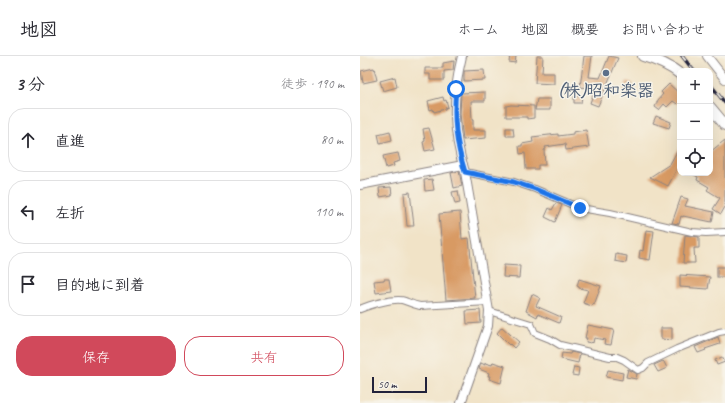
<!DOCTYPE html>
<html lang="ja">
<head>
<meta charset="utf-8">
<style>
	body { margin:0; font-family:Caveat,"Klee One",sans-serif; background:#f7f7f7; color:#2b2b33 }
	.controls { position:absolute; right:12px; top:12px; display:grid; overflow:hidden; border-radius:8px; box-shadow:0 4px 16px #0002 }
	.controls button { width:36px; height:36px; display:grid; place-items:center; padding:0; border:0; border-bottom:1px solid #e1e1e2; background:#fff; color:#2b2b33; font:20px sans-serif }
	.scale { position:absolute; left:12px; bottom:10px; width:55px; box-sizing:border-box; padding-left:4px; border:2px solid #22223b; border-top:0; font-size:11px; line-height:14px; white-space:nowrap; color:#22223b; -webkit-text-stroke:3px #f7f3e8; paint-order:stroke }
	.stop { position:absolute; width:12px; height:12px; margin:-9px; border:3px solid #1a73e8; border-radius:50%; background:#fff }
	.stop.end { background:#1a73e8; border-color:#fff; box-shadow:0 1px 4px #0008 }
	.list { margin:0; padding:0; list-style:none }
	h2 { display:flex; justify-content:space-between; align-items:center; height:52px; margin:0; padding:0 16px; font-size:17px }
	h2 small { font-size:13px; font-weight:400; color:#7c7c81 }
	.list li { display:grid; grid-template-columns:26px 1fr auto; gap:12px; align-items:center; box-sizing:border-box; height:64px; margin:0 8px 8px; padding:0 8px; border:1px solid #e1e1e2; border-radius:16px }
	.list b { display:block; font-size:15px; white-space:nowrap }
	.list em { font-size:13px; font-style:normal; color:#7c7c81 }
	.actions { display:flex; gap:8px; padding:12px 16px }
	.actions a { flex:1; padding:9px 0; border:1px solid #d1495b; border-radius:16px; text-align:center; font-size:14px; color:#d1495b }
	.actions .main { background:#d1495b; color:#fff }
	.icon { flex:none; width:22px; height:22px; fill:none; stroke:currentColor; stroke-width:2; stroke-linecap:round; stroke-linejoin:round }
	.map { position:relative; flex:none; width:365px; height:347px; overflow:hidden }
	header { display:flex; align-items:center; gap:24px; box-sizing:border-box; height:56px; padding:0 20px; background:#fff; border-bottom:1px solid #e1e1e2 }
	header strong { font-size:19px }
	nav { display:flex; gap:22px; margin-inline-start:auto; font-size:14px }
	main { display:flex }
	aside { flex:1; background:#fff }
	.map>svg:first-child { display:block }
	.building { fill:#d89a63 }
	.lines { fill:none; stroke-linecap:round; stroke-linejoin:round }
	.minor-casing { stroke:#8a8281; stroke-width:8 }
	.tertiary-casing { stroke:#8a8281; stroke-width:10 }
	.primary-casing { stroke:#8a8281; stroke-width:12 }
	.minor { stroke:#fff; stroke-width:6 }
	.tertiary { stroke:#fff; stroke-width:8 }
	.primary { stroke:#fff; stroke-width:10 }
	.rail-casing { stroke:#22223b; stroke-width:3.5 }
	.rail { stroke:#f7f3e8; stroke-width:2; stroke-dasharray:6; stroke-linecap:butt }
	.route { stroke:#1a73e8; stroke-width:5 }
	.service-dot { fill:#5c6f8a; stroke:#f7f3e8; stroke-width:1.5 }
	.labels { text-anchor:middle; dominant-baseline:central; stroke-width:3; stroke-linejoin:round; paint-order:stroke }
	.service-label { font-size:17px; font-weight:bold; fill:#4e5e75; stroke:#f7f3e8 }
</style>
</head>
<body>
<header>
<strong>地図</strong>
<nav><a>ホーム</a><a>地図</a><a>概要</a><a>お問い合わせ</a></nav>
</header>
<main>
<aside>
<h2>3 分<small>徒歩 · 190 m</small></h2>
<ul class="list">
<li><svg class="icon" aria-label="ahead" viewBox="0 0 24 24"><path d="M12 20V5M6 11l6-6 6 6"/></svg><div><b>直進</b></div><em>80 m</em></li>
<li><svg class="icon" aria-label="left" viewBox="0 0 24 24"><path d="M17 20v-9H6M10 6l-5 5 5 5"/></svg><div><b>左折</b></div><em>110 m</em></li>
<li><svg class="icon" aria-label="arrive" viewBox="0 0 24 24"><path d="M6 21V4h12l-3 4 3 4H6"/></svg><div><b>目的地に到着</b></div></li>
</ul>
<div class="actions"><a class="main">保存</a><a>共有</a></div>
</aside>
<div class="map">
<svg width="365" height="347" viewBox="0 0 365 347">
	<rect width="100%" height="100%" fill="#f7f3e8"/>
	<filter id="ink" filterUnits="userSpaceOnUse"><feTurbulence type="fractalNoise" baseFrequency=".025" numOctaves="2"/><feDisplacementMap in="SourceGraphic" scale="8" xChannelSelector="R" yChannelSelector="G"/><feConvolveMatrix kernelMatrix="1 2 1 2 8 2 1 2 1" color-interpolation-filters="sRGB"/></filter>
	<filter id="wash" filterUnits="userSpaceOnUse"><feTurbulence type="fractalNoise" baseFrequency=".012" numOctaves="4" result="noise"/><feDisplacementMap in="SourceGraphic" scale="16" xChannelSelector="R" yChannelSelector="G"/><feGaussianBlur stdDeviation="0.9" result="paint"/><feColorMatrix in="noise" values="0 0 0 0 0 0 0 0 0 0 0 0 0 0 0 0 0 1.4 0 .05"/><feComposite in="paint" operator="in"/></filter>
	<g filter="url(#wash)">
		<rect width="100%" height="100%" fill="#f1e3c7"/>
		<g id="blocks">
			<!-- building -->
			<g class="building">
				<polygon points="150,0 156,0 155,7 149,6"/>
				<polygon points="177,0 183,0 182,17 194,17 194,28 175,27"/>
				<polygon points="224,0 232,0 229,21 240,22 249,0 258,2 238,50 230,47 235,33 220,31"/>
				<polygon points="94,5 93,14 84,15 84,24 70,24 70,18 65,18 65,12 83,12 83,7"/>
				<polygon points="14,12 17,24 3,27 1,15"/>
				<polygon points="124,14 125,24 104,25 104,15"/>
				<polygon points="35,21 37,31 23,35 20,25"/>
				<polygon points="267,25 273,27 269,37 263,35"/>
				<polygon points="309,28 320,38 320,45 317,48 313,45 307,51 304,48 299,54 295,51 298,44 303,38 301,36"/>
				<polygon points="125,36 125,45 111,45 112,64 113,64 113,74 126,74 126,82 103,84 100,58 101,37"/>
				<polygon points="214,40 222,40 221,47 214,47"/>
				<polygon points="83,41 84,45 86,44 88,51 85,52 85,53 74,56 73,53 70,54 68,45"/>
				<polygon points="177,43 190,43 190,54 175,54"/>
				<polygon points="151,49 174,50 174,62 167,63 167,61 146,61 146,50"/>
				<polygon points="296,60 311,66 309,72 293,67"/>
				<polygon points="69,72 75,93 65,95 63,86 65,85 63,73"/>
				<polygon points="146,72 153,72 154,80 146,80"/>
				<polygon points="226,74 229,91 206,94 205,88 185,91 186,93 184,94 185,109 178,109 178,113 166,113 165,97 160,98 159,90 162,90 162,88 173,86 172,81 198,78 198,80 213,78 213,76"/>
				<polygon points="30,75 32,84 20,87 18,78"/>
				<polygon points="365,84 365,151 361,158 353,153 360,142 347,134 349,131 337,124 338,121 331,117 350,117 350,96"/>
				<polygon points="320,90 320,107 308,130 290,121 310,108"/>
				<polygon points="38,97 40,105 33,107 34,110 26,112 23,100"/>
				<polygon points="99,115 102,130 94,132 91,117"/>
				<polygon points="72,123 74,134 65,135 64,124"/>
				<polygon points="31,131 32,139 20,141 19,132"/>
				<polygon points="98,135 100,147 95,148 92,136"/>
				<polygon points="50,136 54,170 47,170 44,137"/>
				<polygon points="321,141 328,143 325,150 354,156 352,166 323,160 323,161 321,160 319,168 312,167"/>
				<polygon points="196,147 202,149 195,166 185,161 189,152 192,154"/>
				<polygon points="100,156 102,183 109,182 115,242 86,244 79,158"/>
				<polygon points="286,174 294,175 290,204 279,202 280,194 283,195"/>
				<polygon points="325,179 339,181 339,192 334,192 335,207 323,207"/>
				<polygon points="256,198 267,200 266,207 255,205"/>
				<polygon points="144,209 160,210 159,222 143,221"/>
				<rect x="357" y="211" width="8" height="10"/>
				<polygon points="320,219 350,221 348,233 320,231"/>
				<polygon points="24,223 29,223 31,235 16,237 14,225 24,224"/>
				<polygon points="219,223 241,230 234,249 233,248 232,250 223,247 228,234 219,232 219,231 217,230"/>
				<polygon points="172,238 180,242 176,250 201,261 199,267 178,258 177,261 166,255"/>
				<polygon points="120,254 121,267 107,268 106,255"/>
				<polygon points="228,269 254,274 251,289 244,288 245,284 234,282 233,287 232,286 231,287 226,286 227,282 225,282"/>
				<polygon points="142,271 159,286 154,292 150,288 149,289 137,277"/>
				<polygon points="301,272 312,272 312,284 301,283"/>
				<polygon points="358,281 360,288 345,293 346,294 338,297 335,291"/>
				<polygon points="211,296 220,298 218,307 201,303 202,297 210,298"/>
				<polygon points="362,301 365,306 357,309 355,304"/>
				<polygon points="303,305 304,306 307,312 298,316 294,309"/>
				<polygon points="133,306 145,310 141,327 129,323 130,320 128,320 129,317 119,313 121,307 125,309 125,307 132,309"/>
				<polygon points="214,311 219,312 218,320 212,319"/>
				<polygon points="268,313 277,318 276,323 266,321"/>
				<polygon points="248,314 263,317 262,324 246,321"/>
			</g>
		</g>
	</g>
	<g filter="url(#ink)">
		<use href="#blocks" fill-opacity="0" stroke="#8a8281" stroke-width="1"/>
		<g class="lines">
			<!-- minor casing -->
			<g class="minor-casing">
				<g id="minor">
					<polyline points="105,116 154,126 175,133 220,152 250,157 332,176 346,177 365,176"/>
					<path d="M0,253c9,-4 36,-12 45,-8 5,2 9,4 15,5l68,-4"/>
					<polyline points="129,255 171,268 175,277 190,283 200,289 250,301 257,301 264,304 278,314 283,312 288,307 317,293 359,276 365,275"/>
				</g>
			</g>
			<!-- tertiary casing -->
			<g class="tertiary-casing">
				<g id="tertiary">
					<polyline points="347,0 365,23"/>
					<polyline points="0,129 103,109"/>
					<path d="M101,347l27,-77 1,-15 -24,-139c-13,-41 -13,-75 -3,-116"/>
				</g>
			</g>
			<!-- primary casing -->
			<g class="primary-casing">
				<g id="primary">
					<path d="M283,0c14,4 26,9 37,18"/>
					<polyline points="350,51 365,69"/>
				</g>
			</g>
			<!-- minor -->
			<use href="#minor" class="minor"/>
			<!-- tertiary -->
			<use href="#tertiary" class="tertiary"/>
			<!-- primary -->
			<use href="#primary" class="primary"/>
			<!-- rail casing -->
			<g class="rail-casing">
				<g id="rail">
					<polyline points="322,0 334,15"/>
					<polyline points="350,28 365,47"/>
				</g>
			</g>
			<!-- rail -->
			<use href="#rail" class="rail"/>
		</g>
	</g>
	<g class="lines" filter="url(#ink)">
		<!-- route -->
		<path class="route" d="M96,33c-3,30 0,54 9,83l49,10 21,7 45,19"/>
	</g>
	<!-- markers -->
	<circle class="service-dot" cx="246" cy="17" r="4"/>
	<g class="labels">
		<!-- service labels -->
		<g class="service-label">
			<text x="246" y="34">(株)昭和楽器</text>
		</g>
	</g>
</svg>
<div class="controls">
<button>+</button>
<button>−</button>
<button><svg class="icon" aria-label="locate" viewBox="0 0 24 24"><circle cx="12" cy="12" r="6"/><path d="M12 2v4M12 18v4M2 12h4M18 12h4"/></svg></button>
</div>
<div class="scale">50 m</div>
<div class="stop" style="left:96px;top:33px"></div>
<div class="stop end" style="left:220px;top:152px"></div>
</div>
</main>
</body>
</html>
